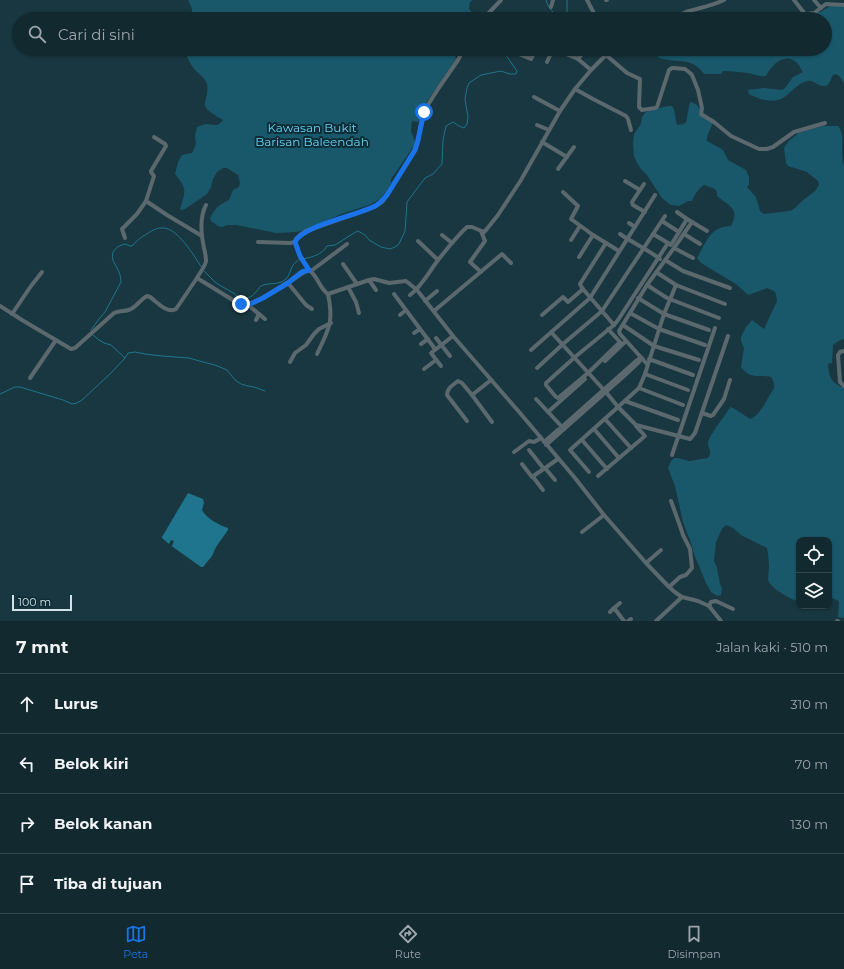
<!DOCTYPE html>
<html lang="id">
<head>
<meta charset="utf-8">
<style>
	body { margin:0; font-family:Montserrat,sans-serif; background:#1c3138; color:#f1f3f6 }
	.controls { position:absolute; right:12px; bottom:12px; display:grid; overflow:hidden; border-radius:8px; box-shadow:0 1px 3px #0004 }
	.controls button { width:36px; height:36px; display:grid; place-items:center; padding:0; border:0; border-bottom:1px solid #32454c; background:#132930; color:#f1f3f6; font:20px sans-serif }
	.scale { position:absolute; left:12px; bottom:10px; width:60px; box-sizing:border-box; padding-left:4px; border:2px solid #d0e1e7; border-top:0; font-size:11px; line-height:14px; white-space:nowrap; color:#d0e1e7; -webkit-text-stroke:3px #0e2c36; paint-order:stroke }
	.stop { position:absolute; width:12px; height:12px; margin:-9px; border:3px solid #1a73e8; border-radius:50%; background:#fff }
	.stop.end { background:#1a73e8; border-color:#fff; box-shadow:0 1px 4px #0008 }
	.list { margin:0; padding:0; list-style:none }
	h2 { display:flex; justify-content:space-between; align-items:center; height:52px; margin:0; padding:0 16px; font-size:17px }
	h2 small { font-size:13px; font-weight:400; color:#9da6ab }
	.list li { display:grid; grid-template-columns:26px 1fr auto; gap:12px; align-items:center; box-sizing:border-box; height:60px; padding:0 16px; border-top:1px solid #32454c }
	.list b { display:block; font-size:15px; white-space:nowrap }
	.list em { font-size:13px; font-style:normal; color:#9da6ab }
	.icon { flex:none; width:22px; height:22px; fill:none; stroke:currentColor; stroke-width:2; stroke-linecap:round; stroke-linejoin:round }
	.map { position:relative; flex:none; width:844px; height:621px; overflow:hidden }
	.search { position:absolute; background:#132930; box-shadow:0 1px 3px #0004; left:12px; right:12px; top:12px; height:44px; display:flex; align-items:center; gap:10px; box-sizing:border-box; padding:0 14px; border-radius:22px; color:#9da6ab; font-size:15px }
	.sheet { height:292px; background:#132930 }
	nav { display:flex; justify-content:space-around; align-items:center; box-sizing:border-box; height:56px; border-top:1px solid #32454c; background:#132930; font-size:11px; color:#9da6ab }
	nav a { display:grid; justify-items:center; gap:2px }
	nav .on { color:#1a73e8 }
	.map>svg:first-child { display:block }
	.green { fill:#19586a }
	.water { fill:#1e758d }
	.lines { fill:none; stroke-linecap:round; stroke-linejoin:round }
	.stream { stroke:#1e758d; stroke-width:1 }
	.street { stroke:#5b686d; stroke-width:4 }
	.route { stroke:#1a73e8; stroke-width:5 }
	.labels { text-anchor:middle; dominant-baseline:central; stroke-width:4; stroke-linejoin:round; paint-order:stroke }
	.park-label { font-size:12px; fill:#66d3f6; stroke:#0e2c36 }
</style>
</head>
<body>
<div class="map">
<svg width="844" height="621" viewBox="0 0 844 621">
	<rect width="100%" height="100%" fill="#193740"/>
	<!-- green -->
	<g class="green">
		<polygon points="188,0 473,0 470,2 469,9 474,15 473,19 194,19 191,6"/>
		<path d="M836,3l8,1v79l-4,-6 -4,-3 -3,1 -5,10c-10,4 -13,-6 -21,-4 -8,2 -14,9 -20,14 -11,10 -27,5 -38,-1l-1,-4 15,-2 19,2 3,-2 8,-11 10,-5c-2,-2 -3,-6 -5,-8 -12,-13 -26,0 -32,12 -7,1 -12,-2 -19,-3 -8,-1 -16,-2 -24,-2l-2,3h-17c-11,-16 -23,-11 -40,-15 -4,0 -7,-3 -11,-5l4,-5h168v-30h-29l7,-4 17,-3z"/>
		<path d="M186,49h272l-3,6 1,4 -32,47 -6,16 -6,-1 -1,10 4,11 -1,4 -23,33v4l-6,10 -5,6 -11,6 -28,9 -35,16 -10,2 -20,1 -40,-8h-9l-5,2 -4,-1 -7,-5 -1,-3c4,-9 10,-14 19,-18l4,-10 6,-3 1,-4 -2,-8 -11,-7h-4l-6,4 -4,7 -2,8 -4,7 -22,15 -3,1 -2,-1c6,-19 7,-20 -5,-35l3,-12 4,-7 10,-2 2,-4 2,-5 -1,-8 2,-9c3,-1 7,-3 10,-3 8,0 10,4 16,-4 -6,-4 -15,-8 -18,-14 -1,-4 4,-14 2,-22 -2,-5 -6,-9 -10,-12 -6,-6 -11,-15 -11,-23z"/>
		<path d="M690,102c7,1 9,6 13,11 3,3 8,5 12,7 -3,6 -9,15 -8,21l13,7 3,2 5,10 18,10 3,7v7l-2,3 9,10 4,14 4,3 17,-2 8,-1 3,-1 3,-2 6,-6 14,-11 4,-6 -1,-4 -11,-9 -19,-6 -2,-3 -2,-15 5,-7 11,-9 23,-6h15c6,8 4,17 4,26 0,5 1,10 2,16v171l-4,1 -7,5 -1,18 -4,1c1,13 3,19 16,24v230l-6,-1 1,-15 -2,-2 -8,-3v-57h-30v62c-8,-3 -28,-13 -31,-22 0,-4 1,-9 1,-13 0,-6 -1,-13 -2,-19l-26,-13 -8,-7 -7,-3 -4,4 -6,13 -2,19 3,7 3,16 2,4 -1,7 -4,1 -6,-4 -5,-9 -12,-29 -4,-14 -3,-7 -4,-11 -8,-36 -7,-18 3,-7 3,-3h4l11,3 19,-3c5,-7 0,-8 0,-15 0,-7 18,-28 22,-36l5,2 15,10c10,-3 18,-22 24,-31 0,-5 0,-7 -3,-11 -14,-3 -20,3 -30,-10l3,-19 -3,-7v-4l5,-10 6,-7 12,9 13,-28 -1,-7 -2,-3 -7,-3 -16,6 -3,1 -12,-11 -35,-21 -4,-5c9,-15 13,-32 34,-32 9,-18 -2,-20 -14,-30v-4l-2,-3 -11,-4c-6,4 -9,9 -12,16h-4l-9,5 -8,-1 -3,-2 -6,-5 -15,-23 -6,-6 -4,-6 -3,-7 -1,-12 1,-10 7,-10 1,-7 4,-5 6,-2 16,-4h4l2,3 1,7 2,9c3,-1 7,0 9,-3z"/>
	</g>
	<!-- water -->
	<path class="water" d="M188,493l15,6 1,4 -2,7c5,9 17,15 26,18v2l-12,17 -4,9 -9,11h-2l-28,-20 -1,-1 2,-5 -3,-1 -2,4 -7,-6v-1z"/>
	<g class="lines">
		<!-- stream -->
		<g class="stream">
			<path d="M546,0c2,9 8,13 15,19"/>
			<polyline points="564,19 567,16 567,0"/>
			<path d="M303,259c9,-2 19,-4 24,-13l8,-1 19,-12 4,-2 7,4 4,5 12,7 9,2 5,-2 4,-3 6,-13 2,-29 18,-24 8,-4 9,-10 1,-24 3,-14 7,-4 6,4 5,2 3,-4 1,-7 -3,-18 2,-11 2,-5 12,-8 20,-4 9,3h6l1,-3 -12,-17 -1,-5"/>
			<path d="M204,271l12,12 19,11 3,5c6,1 13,-1 17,-6 3,-2 3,-5 6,-7 8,-4 17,0 25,-7 4,-4 4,-9 7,-14 1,-2 5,-4 7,-6"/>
			<path d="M91,330l8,-11 6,-7 16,-30c0,-6 -2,-11 -5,-16 -1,-2 -3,-4 -3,-6 -3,-10 5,-14 12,-16l5,2h2c4,-5 9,-9 15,-12 4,-3 9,-6 14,-6 16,-2 33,28 41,40"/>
			<polyline points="125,358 128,353 135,352 145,354 162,356 189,358 203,362 215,365 227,370 235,380 241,384 248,386 254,387 265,391"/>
			<polyline points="0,394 15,387 20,387 63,400 72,404 77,403 82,400 111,373 125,358 111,345 104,343 99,340 93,335"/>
		</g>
		<!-- street -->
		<g class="street">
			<polyline points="587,0 597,19"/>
			<polyline points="606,0 607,0"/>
			<polyline points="794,0 805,14"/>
			<polyline points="814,0 821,8"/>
			<polyline points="551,7 553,0"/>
			<polyline points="483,19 501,0"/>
			<polyline points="654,19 660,19"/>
			<path d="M667,19c7,-1 12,-4 19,-7 12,-4 26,-6 38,-12"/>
			<polyline points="786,19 792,18 799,15 814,13 826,4 844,5"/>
			<polyline points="554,49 578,59 591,70"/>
			<polyline points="516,53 531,59 536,49"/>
			<polyline points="606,55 627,73 640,79 639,107 642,110 655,108 657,107 669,70 672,68 674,68 685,69 690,73 692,75 698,90 702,108 701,114 714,122 731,136 759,149 767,149 773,147 794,132 825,123"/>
			<polyline points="578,59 586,49"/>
			<polyline points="547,62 553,49"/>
			<polyline points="575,89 593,99 626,116 628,119 631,130"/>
			<polyline points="534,97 560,111"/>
			<polyline points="537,125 549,130"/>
			<polyline points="542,142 567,157"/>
			<polyline points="558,169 574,147"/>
			<polyline points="625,181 640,190"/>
			<polyline points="644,184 632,202 633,205 645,212"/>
			<polyline points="563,192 578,206 571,219 593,235 619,251"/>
			<polyline points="146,201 167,215 202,236"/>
			<polyline points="677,212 687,219"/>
			<polyline points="662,221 679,232"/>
			<polyline points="629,223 635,227"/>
			<polyline points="481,231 485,241 470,262 481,272"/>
			<path d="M620,234c13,9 27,15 40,25"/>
			<polyline points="653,234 668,243"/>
			<polyline points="684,234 700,244"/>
			<polyline points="442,235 452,243"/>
			<polyline points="125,238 122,229 137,214 146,201 154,176 151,172 151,171 166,146 165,144 154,137"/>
			<polyline points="571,240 580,226"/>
			<polyline points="418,241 438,260"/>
			<polyline points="258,242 290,243 295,242"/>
			<polyline points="674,248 693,258"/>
			<polyline points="579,257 593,235"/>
			<polyline points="665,260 683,271 730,288"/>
			<polyline points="343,264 357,284"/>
			<polyline points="309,270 300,256 295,242 296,239 300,235 306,231 374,207 383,201 387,195 415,150 418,140 422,118 426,108 438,89 458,60 464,49"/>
			<polyline points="311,271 347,244"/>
			<polyline points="656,272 676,285 725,304"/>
			<path d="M197,278c3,-6 8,-11 9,-17 0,-4 -1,-9 -2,-13 -3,-14 -5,-30 2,-43"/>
			<polyline points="369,280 376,290"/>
			<polyline points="288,283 306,305 312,309"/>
			<polyline points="647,285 667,298 719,318"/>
			<polyline points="348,287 356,302 359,313"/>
			<polyline points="394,294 435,349"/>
			<path d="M410,295c12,-9 19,-23 28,-35 9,-11 18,-23 29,-33h5l12,5 2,-2 12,-15 23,-35 39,-69 15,-22 16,-19 21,-21"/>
			<polyline points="638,298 664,314 709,330"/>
			<polyline points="425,301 437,291"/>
			<polyline points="248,305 265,319"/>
			<path d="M0,306l22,14 49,29 4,-1 39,-35c6,-3 12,-1 17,-4 6,-3 10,-10 16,-13l3,1c7,5 17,17 26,12l21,-31 39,24 12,3 15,-7 43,-27 3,-1c9,6 10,18 19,24l41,-14 5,-1 15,4 17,-2 11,9 36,46 67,77 55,65 29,37 42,48 23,24 7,6 6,4 16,4 11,5 12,15"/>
			<polyline points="434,311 502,254 511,263"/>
			<polyline points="630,313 659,329 705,345"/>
			<polyline points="12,314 31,286 42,272"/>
			<polyline points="400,315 406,310"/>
			<polyline points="542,315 563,297 568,302 583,289"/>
			<polyline points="256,320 259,314"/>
			<polyline points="614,325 602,311 665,216"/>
			<polyline points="623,325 654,346 699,360"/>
			<polyline points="608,329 620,342 588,373 558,398 556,397 546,385 546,383 575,357 614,325 618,320 668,243 671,245 687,219 707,231"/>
			<polyline points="551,332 604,390"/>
			<polyline points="414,333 420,329"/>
			<polyline points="436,338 450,356"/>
			<polyline points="421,344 428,339"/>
			<polyline points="531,350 590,298 655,195"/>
			<polyline points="844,351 840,352 838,355 840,382 844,386"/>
			<path d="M317,354c12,-25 17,-32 11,-60"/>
			<polyline points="649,359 693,375"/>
			<polyline points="605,361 626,341"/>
			<polyline points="290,362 295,353 306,345 314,334 319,329 331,323"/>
			<polyline points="647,364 620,334 619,331 647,285 674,248 692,222"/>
			<polyline points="441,366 431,353 453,336"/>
			<polyline points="537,368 563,344 602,311 582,288 580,284 606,243"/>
			<polyline points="424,369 436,360"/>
			<polyline points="645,374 688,390"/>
			<polyline points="30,378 56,340"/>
			<polyline points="491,380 472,395 492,422"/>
			<polyline points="639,388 683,405"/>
			<polyline points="606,392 618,407 639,388 645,374 664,314 676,285"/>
			<polyline points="536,399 564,429"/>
			<polyline points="625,401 678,420"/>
			<polyline points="548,412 585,379"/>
			<polyline points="702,413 711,416 713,415 724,399 730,380"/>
			<polyline points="605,419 631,448"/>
			<path d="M467,421l-20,-26c0,-7 6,-10 11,-14l4,2 10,12"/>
			<polyline points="564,425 636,361 640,358"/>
			<polyline points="594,429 619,458"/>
			<polyline points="582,440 607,469"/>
			<polyline points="544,442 559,429"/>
			<polyline points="546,445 624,376 638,363 642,358"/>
			<polyline points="529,450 544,469"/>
			<polyline points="514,452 529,441 534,442 541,438"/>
			<polyline points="672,455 715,328"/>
			<polyline points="522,464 532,477 558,459"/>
			<polyline points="545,468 555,480"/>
			<polyline points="589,472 570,450 618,407 636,425 690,439 691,438 695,433 728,336"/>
			<polyline points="598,476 645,436 636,426"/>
			<polyline points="533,477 543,490"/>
			<polyline points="582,532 604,515"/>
			<polyline points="646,563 661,550"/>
			<polyline points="669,587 680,577 686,575 692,568 690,549 683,535 680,526 671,501"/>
			<polyline points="709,606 711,602 716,601 733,609"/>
			<polyline points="614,608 620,603"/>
			<polyline points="610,612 614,608 624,621"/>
			<polyline points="628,621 631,619"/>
			<polyline points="656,621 682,597"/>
			<polyline points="837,621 838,621"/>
		</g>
	</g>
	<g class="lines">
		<!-- route -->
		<path class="route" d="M241,304l7,1 15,-7 25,-15 14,-11 7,-2 -9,-14 -5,-14c7,-16 62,-27 78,-35 6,-2 10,-7 14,-12l28,-45 3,-10 6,-28"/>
	</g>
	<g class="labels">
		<!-- park labels -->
		<g class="park-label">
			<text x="312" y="127">Kawasan Bukit<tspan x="312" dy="14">Barisan Baleendah</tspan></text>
		</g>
	</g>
</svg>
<div class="controls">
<button><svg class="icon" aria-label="locate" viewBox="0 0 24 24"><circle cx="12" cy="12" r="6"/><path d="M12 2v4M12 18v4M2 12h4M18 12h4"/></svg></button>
<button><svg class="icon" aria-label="layers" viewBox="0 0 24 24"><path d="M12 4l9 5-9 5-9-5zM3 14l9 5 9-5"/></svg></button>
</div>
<div class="scale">100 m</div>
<div class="stop" style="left:424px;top:112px"></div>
<div class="stop end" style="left:241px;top:304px"></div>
<div class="search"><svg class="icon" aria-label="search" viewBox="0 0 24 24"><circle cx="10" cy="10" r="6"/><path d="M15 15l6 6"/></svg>Cari di sini</div>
</div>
<section class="sheet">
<h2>7 mnt<small>Jalan kaki · 510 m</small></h2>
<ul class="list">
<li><svg class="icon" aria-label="ahead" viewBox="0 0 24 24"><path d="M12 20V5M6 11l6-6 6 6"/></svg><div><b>Lurus</b></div><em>310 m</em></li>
<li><svg class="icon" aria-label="left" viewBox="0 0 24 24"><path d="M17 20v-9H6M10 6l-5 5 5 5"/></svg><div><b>Belok kiri</b></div><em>70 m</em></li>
<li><svg class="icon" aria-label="right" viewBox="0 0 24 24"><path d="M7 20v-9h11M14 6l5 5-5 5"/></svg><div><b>Belok kanan</b></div><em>130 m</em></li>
<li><svg class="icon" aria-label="arrive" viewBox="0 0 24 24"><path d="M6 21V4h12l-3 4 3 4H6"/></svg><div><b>Tiba di tujuan</b></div></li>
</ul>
</section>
<nav>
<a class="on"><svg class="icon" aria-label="map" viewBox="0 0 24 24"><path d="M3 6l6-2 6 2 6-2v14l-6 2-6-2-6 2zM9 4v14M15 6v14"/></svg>Peta</a>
<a><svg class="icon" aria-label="directions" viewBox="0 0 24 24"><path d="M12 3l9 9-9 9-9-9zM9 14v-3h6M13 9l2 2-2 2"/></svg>Rute</a>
<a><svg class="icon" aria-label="saved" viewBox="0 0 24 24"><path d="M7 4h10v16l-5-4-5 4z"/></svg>Disimpan</a>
</nav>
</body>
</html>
